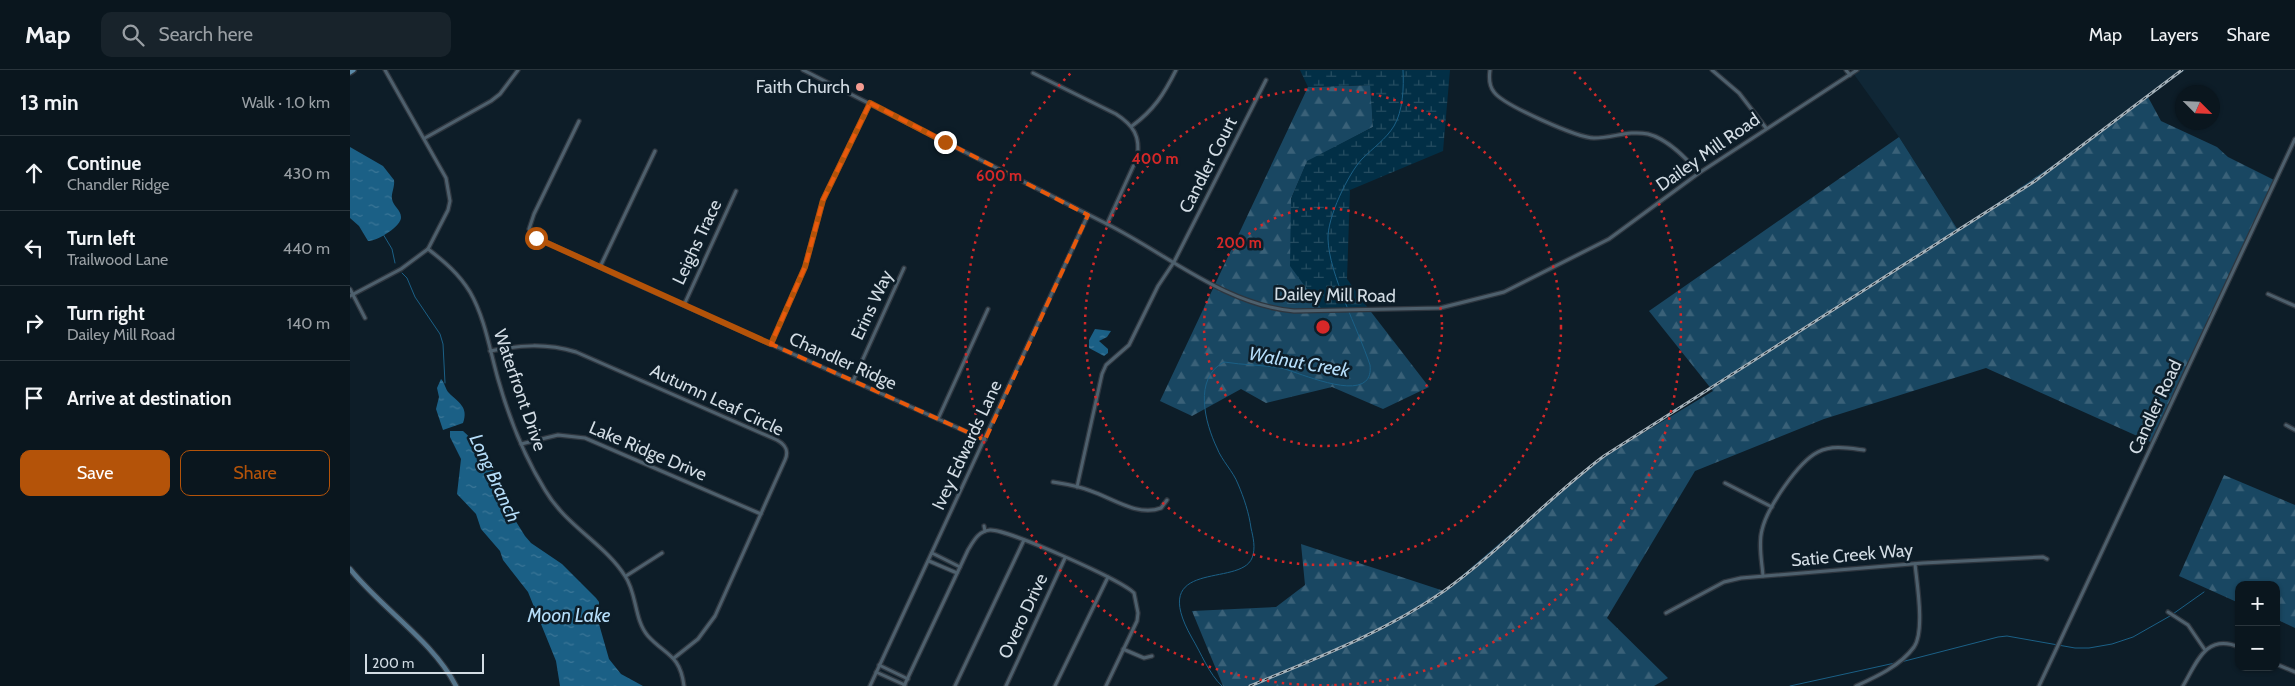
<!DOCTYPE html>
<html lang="en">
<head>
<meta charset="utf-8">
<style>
	body { margin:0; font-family:Cabin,sans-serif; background:#18232b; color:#f1f3f6 }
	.controls { position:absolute; right:15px; bottom:15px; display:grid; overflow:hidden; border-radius:10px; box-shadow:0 1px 4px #0004 }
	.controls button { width:45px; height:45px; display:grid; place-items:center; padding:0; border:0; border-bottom:1px solid #2a353c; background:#0a161e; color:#f1f3f6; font:25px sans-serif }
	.compass { position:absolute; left:1825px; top:15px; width:45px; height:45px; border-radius:50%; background:#0a161e; box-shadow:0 1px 4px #0004; rotate:114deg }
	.scale { position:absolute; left:15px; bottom:12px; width:119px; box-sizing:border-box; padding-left:5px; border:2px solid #d2dce4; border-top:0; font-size:14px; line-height:18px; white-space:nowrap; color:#d2dce4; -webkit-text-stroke:4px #0d1d28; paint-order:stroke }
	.stop { position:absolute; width:15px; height:15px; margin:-11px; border:4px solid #b45309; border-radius:50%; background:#fff }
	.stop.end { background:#b45309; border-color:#fff; box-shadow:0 1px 5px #0008 }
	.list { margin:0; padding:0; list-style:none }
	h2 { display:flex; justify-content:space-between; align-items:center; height:65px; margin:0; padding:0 20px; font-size:21px }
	h2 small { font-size:16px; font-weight:400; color:#999fa4 }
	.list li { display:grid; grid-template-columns:32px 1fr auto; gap:15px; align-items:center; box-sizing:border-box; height:75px; padding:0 20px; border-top:1px solid #2a353c }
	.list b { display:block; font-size:19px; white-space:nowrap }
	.list p { margin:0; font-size:16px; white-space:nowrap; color:#999fa4 }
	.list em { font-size:16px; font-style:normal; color:#999fa4 }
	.actions { display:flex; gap:10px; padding:15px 20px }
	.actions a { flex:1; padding:11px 0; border:1px solid #b45309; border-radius:10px; text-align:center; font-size:18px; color:#b45309 }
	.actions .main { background:#b45309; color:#fff }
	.icon { flex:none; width:28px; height:28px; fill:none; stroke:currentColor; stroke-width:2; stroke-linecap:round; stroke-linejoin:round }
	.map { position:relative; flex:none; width:1945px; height:616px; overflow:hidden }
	header { display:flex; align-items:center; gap:30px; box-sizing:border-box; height:70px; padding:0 25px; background:#0a161e; border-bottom:1px solid #2a353c }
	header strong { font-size:24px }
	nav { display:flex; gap:28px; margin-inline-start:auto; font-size:18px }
	.search { width:350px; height:45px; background:#18232b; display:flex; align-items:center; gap:12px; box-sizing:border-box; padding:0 18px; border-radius:10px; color:#999fa4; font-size:19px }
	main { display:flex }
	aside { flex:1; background:#0a161e }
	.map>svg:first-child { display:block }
	.built { fill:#102736 }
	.forest { fill:url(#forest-firs) }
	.wetland { fill:url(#wetland-marsh) }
	.water { fill:url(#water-ripples) }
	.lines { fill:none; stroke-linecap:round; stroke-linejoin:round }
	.stream { stroke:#1b6086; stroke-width:1 }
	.street-casing { stroke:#2e363f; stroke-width:5.5 }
	.secondary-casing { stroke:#2e363f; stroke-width:7 }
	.primary-casing { stroke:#2e363f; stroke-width:8 }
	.street { stroke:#4e606d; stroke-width:3 }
	.secondary { stroke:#55758b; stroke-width:4.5 }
	.primary { stroke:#5b8ba9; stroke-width:5 }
	.rail-casing { stroke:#a5b1b9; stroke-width:3 }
	.rail { stroke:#0d1d28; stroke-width:1; stroke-dasharray:4; stroke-linecap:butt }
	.route { stroke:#b45309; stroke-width:6 }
	.marked { fill:none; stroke:#e8590c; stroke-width:4; stroke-dasharray:10 6; stroke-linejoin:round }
	.ring { fill:none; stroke:#d62828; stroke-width:2.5; stroke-dasharray:2.5 5 }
	.poi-dot { fill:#f59c91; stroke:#0d1d28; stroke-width:2 }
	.labels { text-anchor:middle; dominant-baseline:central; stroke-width:5; stroke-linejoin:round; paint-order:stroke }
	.poi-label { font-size:18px; fill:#d2dce4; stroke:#0d1d28; text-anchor:end }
	.street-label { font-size:18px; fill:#d2dce4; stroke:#0d1d28 }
	.water-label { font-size:19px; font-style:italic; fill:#b6defa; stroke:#0d1d28 }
	.centre { fill:#d62828; stroke:#0d1d28; stroke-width:2.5 }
	.ring-label { font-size:15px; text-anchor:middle; font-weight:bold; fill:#d62828; stroke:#0d1d28; stroke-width:5; stroke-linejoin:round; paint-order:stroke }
</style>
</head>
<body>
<header>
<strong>Map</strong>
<div class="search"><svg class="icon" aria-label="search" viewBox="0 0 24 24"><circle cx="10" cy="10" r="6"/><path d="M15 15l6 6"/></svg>Search here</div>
<nav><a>Map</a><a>Layers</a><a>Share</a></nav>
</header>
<main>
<aside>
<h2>13 min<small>Walk · 1.0 km</small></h2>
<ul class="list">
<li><svg class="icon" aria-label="ahead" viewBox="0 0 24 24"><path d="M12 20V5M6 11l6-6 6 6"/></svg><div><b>Continue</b><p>Chandler Ridge</p></div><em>430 m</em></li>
<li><svg class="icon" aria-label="left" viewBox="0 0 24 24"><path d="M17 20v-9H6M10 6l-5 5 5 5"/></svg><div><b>Turn left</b><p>Trailwood Lane</p></div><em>440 m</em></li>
<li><svg class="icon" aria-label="right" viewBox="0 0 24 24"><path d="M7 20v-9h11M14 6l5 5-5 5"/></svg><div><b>Turn right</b><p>Dailey Mill Road</p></div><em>140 m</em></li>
<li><svg class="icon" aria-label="arrive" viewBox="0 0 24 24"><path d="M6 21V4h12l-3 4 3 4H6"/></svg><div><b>Arrive at destination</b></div></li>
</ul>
<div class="actions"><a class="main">Save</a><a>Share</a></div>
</aside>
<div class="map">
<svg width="1945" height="616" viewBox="0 0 1945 616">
	<defs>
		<pattern id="forest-firs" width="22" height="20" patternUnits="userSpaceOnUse" patternTransform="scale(1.25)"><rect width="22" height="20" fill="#194762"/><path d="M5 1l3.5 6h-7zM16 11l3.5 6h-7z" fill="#3a6178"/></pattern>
		<pattern id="wetland-marsh" width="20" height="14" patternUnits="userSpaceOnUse" patternTransform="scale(1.25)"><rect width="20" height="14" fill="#022f46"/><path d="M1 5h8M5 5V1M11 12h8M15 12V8" fill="none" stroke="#264d61"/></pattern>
		<pattern id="water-ripples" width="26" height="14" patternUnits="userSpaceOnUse" patternTransform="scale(1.25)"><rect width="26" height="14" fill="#1b6086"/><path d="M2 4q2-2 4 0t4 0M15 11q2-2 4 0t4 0" fill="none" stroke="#3b7697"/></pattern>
	</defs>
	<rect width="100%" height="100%" fill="#0d1d28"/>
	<!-- built -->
	<polygon class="built" points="1508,0 1836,0 1724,81 1608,160 1549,67 1503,3"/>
	<!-- forest -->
	<g class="forest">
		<polygon points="1021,15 1023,57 957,92 941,129 973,241 1018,238 1079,317 1033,339 982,317 916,333 891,319 842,346 810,331 958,17"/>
		<polygon points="1798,27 1811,51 1867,77 1878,87 1924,110 1805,374 1636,298 1474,349 1345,401 1257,548 1318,608 1304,616 873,616 842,541 926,537 955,515 951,474 1094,521 1243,393 1363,321 1299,241 1549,67 1608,160 1724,81"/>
		<polygon points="1874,405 1945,435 1945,558 1926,549 1926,515 1889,515 1889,533 1829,506"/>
	</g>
	<!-- wetland -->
	<polygon class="wetland" points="950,0 1100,0 1093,81 1000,120 997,209 1018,238 973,241 940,196 941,129 957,91 1023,57 1020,15 958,17"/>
	<!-- water -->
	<g class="water">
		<path d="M0,77l33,19 11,14c1,7 -3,13 -2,19 1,7 9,11 9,18 1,9 -25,25 -33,24l-9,-15 -9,-8z"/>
		<polygon points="745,259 761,261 757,267 749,271 758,279 758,283 754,286 739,278 739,270"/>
		<path d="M91,309c4,4 4,10 8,14 9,9 20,14 14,30l-20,7 -7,-21 3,-12 -2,-9z"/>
		<polygon points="100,361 113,361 128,375 149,409 150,426 175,466 181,473 212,494 246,528 249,532 249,554 259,589 271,604 293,616 210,616 206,591 178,522 153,490 150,481 131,459 126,444 107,424 111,389 100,367"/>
	</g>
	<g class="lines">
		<!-- stream -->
		<g class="stream">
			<polyline points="33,164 42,179 45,193"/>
			<polyline points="52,203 57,208 65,227 90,264 93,274 95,313"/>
			<polyline points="1551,592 1648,567 1657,566 1725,578 1739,578 1762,574 1783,567 1820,546 1854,522"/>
			<path d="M872,616c-13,-12 -21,-33 -30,-48 -46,-81 48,-50 60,-80 4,-10 1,-21 -1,-30 -2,-15 -7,-30 -13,-44 -5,-13 -16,-23 -21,-36 -12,-25 -24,-70 7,-86 19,3 39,3 57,6 18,4 94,40 89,-3 -12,-36 -41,-91 -42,-126 -1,-21 20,-65 34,-80 11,-11 24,-20 32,-33 9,-15 10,-39 9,-56"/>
			<polyline points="1440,616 1545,593"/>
		</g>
		<!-- street casing -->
		<g class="street-casing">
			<g id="street">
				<path d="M453,0c101,51 202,103 304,154 60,30 118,81 187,87l146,-3 64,-16 105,-53 90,-66 158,-103"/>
				<path d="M1140,0c-1,7 -1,16 4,22 9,13 84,46 100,46 19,0 35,-8 54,-4 20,5 38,24 51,39"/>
				<polyline points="1362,0 1389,23 1416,58"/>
				<polyline points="1496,0 1500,5"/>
				<path d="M683,3l83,41c17,11 25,22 21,44l-30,66"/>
				<polyline points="229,51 184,144 179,159 183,166 273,208 635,370"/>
				<path d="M782,56c22,-16 32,-32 44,-56"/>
				<polyline points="75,68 141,31 150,24 168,0"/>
				<path d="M78,179c17,13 31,25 42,43 15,26 20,59 28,87 11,39 26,77 47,111 21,36 60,54 80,86 12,17 9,44 23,60 17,19 32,18 36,50"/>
				<polyline points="250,197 305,81"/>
				<polyline points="0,219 15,248"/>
				<polyline points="1918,224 1945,236"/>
				<polyline points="0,226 51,199 78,179 98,140 100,131 96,108 35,0"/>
				<polyline points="334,235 386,121"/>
				<polyline points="421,274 455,197 473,130 520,33"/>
				<path d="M140,281c30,-6 56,-8 86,1l201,88c9,5 12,11 8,20l-70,156 -17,23 -24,19"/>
				<polyline points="503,311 554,198"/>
				<polyline points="588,349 638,239"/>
				<polyline points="1936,355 1945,360"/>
				<polyline points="171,374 208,365 235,368 411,444"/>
				<path d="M703,412c13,2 26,4 38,9 21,7 47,26 70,17l6,-8"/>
				<polyline points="1375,413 1422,437"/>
				<polyline points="727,417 752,304 756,295 779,275 808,216 824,192 916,10"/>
				<polyline points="634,456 635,461"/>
				<polyline points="582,483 610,497"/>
				<polyline points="579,491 607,503"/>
				<polyline points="276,506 312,483"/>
				<path d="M1413,506c-1,-14 -5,-32 -1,-46 5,-22 36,-68 56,-78 14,-7 30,-4 46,-2"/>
				<polyline points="1818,542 1838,555 1855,580"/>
				<polyline points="1316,543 1374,512 1391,508 1573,493 1693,487 1697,489"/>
				<polyline points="773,579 794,588 802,586"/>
				<polyline points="1926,594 1945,602"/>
				<polyline points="529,595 558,609"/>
				<polyline points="526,602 555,615"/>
				<polyline points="520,616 738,145"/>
				<path d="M554,616l64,-136c5,-8 10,-19 22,-20 17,-1 132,50 144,63l4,20 -1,8 -31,65"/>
				<polyline points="605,616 674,470"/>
				<polyline points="656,616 715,488"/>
				<polyline points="705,616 758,507"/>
				<path d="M1506,616c20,-9 44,-20 58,-39 11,-16 3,-63 1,-83"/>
				<polyline points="1689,616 1945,69"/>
				<path d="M1833,616c14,-24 23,-53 56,-39"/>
			</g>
		</g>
		<!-- secondary casing -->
		<g class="secondary-casing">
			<path id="secondary" d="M0,499c32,40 83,72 106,117"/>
		</g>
		<!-- primary casing -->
		<g class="primary-casing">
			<polyline id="primary" points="0,2 3,0"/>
		</g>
		<!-- street -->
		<use href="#street" class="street"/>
		<!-- secondary -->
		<use href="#secondary" class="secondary"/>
		<!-- primary -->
		<use href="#primary" class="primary"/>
		<!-- rail casing -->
		<g class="rail-casing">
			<path id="rail" d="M900,616c67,-28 135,-54 194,-95 56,-40 104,-93 160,-135l431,-275 147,-111"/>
		</g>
		<!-- rail -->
		<use href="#rail" class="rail"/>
	</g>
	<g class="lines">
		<!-- route -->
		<polyline class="route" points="186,168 421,274 455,197 473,130 520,33 595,72"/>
	</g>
	<!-- marked area -->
	<path class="marked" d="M520,33l218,112 -103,225 -214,-96 34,-77 18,-67z"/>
	<!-- distance rings -->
	<g class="ring">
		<circle cx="973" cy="257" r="119"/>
		<circle cx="973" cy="257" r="238"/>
		<path d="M1224 2A358 358 0 1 1 722 2"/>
	</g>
	<!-- markers -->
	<circle class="poi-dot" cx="510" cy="17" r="5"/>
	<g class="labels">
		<!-- poi labels -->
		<g class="poi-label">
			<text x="500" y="17">Faith Church</text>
		</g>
		<!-- street labels -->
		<g class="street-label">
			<text transform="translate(1358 82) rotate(-35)">Dailey Mill Road</text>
			<text transform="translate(858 95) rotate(-63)">Candler Court</text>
			<text transform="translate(347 172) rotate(-65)">Leighs Trace</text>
			<text transform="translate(985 225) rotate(1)">Dailey Mill Road</text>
			<text transform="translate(522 235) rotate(-65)">Erins Way</text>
			<text transform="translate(493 291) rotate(24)">Chandler Ridge</text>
			<text transform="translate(170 320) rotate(71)">Waterfront Drive</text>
			<text transform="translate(367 330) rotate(25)">Autumn Leaf Circle</text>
			<text transform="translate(1805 337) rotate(-65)">Candler Road</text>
			<text transform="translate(617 375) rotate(-65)">Ivey Edwards Lane</text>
			<text transform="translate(298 381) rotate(23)">Lake Ridge Drive</text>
			<text transform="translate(1502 485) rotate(-5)">Satie Creek Way</text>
			<text transform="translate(673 546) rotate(-65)">Overo Drive</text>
		</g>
		<!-- water labels -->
		<g class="water-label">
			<text transform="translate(949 292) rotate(10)">Walnut Creek</text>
			<text transform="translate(145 408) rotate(65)">Long Branch</text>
			<text x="219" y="545">Moon Lake</text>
		</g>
	</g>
	<circle cx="973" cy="257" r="8" class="centre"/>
	<g class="ring-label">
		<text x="805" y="94">400 m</text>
		<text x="649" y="111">600 m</text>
		<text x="889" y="178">200 m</text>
	</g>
</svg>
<div class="controls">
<button>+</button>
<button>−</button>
</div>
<svg class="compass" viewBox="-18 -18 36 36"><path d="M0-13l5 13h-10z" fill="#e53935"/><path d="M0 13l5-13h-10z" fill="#999fa4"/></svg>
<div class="scale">200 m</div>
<div class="stop" style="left:186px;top:168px"></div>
<div class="stop end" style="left:595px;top:72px"></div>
</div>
</main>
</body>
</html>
